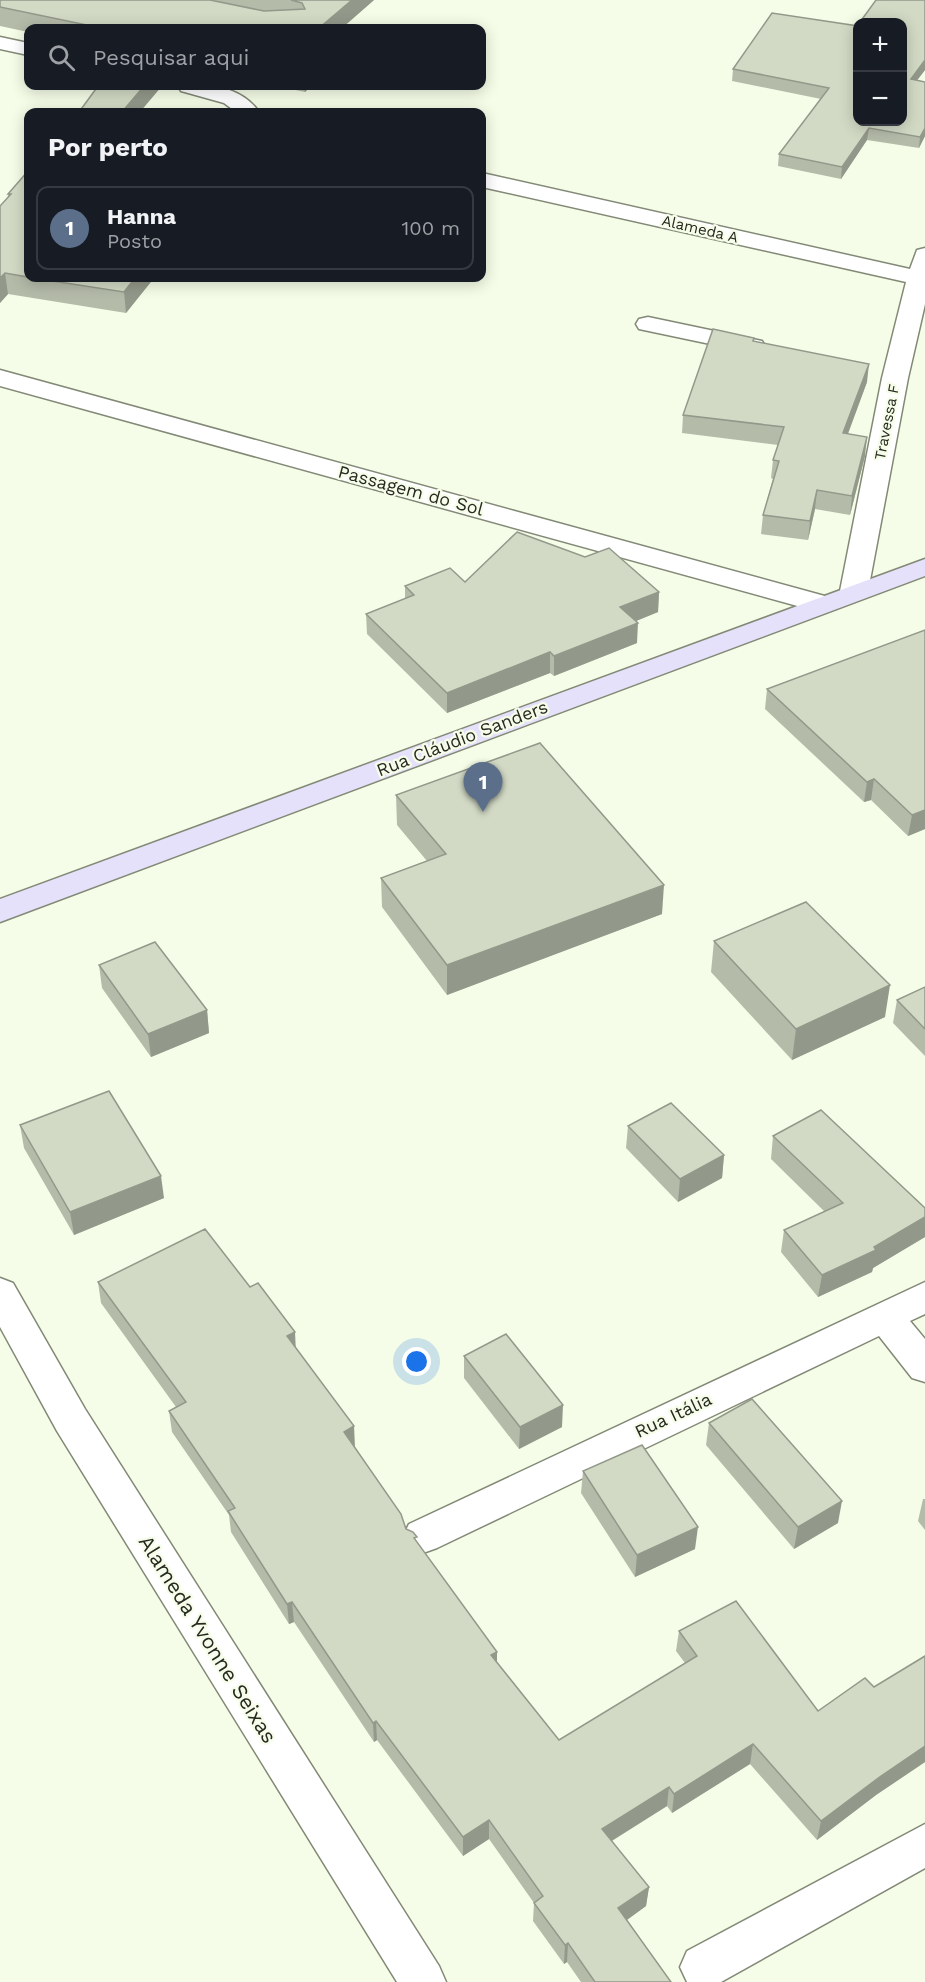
<!DOCTYPE html>
<html lang="pt">
<head>
<meta charset="utf-8">
<style>
	body { margin:0; font-family:"Work Sans",sans-serif; background:#242831; color:#f1f3f6 }
	.controls { position:absolute; right:18px; top:18px; display:grid; overflow:hidden; border-radius:12px; box-shadow:0 3px 15px #0003 }
	.controls button { width:54px; height:54px; display:grid; place-items:center; padding:0; border:0; border-bottom:2px solid #363941; background:#171b24; color:#f1f3f6; font:30px sans-serif }
	.you { position:absolute; left:417px; top:1362px; width:21px; height:21px; margin:-15px; border:4px solid #fff; border-radius:50%; background:#1a73e8; box-shadow:0 0 0 9px #1a73e833 }
	.badge { display:grid; place-items:center; width:39px; height:39px; border-radius:50%; background:#db2777; color:#fff; font-size:20px; font-weight:700 }
	.pin { position:absolute; translate:-50% -50px; filter:drop-shadow(0 2px 3px #0008) }
	.pin::after { content:''; position:absolute; top:32px; width:21px; height:18px; background:inherit; clip-path:polygon(0 0,100% 0,50% 100%) }
	.list { margin:0; padding:0; list-style:none }
	h2 { display:flex; justify-content:space-between; align-items:center; height:78px; margin:0; padding:0 24px; font-size:26px }
	h2 small { font-size:20px; font-weight:400; color:#9ea1a6 }
	.list li { display:grid; grid-template-columns:39px 1fr auto; gap:18px; align-items:center; box-sizing:border-box; height:84px; margin:0 12px 12px; padding:0 12px; border:2px solid #363941; border-radius:12px }
	.list b { display:block; font-size:22px; white-space:nowrap }
	.list p { margin:0; font-size:20px; white-space:nowrap; color:#9ea1a6 }
	.list em { font-size:20px; font-style:normal; color:#9ea1a6 }
	.icon { flex:none; width:33px; height:33px; fill:none; stroke:currentColor; stroke-width:2; stroke-linecap:round; stroke-linejoin:round }
	.map { position:relative; flex:none; width:925px; height:1982px; overflow:hidden }
	.search { position:absolute; background:#171b24; box-shadow:0 3px 15px #0003; left:24px; top:24px; width:462px; height:66px; display:flex; align-items:center; gap:15px; box-sizing:border-box; padding:0 21px; border-radius:12px; color:#9ea1a6; font-size:22px }
	.panel { position:absolute; background:#171b24; box-shadow:0 3px 15px #0003; left:24px; top:108px; width:462px; height:174px; border-radius:12px }
	.map>svg:first-child { display:block }
	.lines { fill:none; stroke-linecap:round; stroke-linejoin:round }
	.street-casing { stroke:#828976; stroke-width:3 }
	.secondary-casing { stroke:#828976; stroke-width:3 }
	.street { fill:#fff; fill-rule:evenodd }
	.secondary { fill:#e6e1fa; fill-rule:evenodd }
	.wall { fill:#b5bba9 }
	.shaded-wall { fill:#93998a }
	.building { fill:#d2dac5; stroke:#93998a; stroke-width:1.5 }
	.labels { text-anchor:middle; dominant-baseline:central; stroke-width:4.5; stroke-linejoin:round; paint-order:stroke }
	.far-street-label { font-size:15px; fill:#272922; stroke:#f5fde8 }
	.street-label { font-size:18px; fill:#272922; stroke:#f5fde8 }
	.near-street-label { font-size:21px; fill:#272922; stroke:#f5fde8 }
</style>
</head>
<body>
<div class="map">
<svg width="925" height="1982" viewBox="0 0 925 1982">
	<rect width="100%" height="100%" fill="#f5fde8"/>
	<g class="lines">
		<!-- street casing -->
		<g class="street-casing">
			<g id="street">
				<polygon points="0,37 28,43 28,55 0,49"/>
				<path d="M178,86c29,-3 63,0 81,26h-23l-12,-9 -43,-12z"/>
				<polygon points="482,173 910,269 917,250 925,248 925,304 908,378 868,591 864,597 854,599 844,597 840,591 882,378 906,282 482,187"/>
				<polygon points="648,317 762,341 765,346 762,351 753,353 639,329 636,324 639,319"/>
				<polygon points="0,370 832,598 836,604 832,610 822,612 812,610 0,386"/>
				<polygon points="0,1278 13,1283 85,1409 439,1966 446,1982 397,1982 57,1431 0,1327"/>
				<polygon points="925,1282 925,1314 910,1321 925,1339 925,1382 912,1378 879,1336 437,1548 423,1553 409,1548 403,1536 409,1524"/>
				<polygon points="925,1824 925,1868 721,1982 687,1982 680,1967 687,1951"/>
			</g>
		</g>
		<!-- secondary casing -->
		<g class="secondary-casing">
			<polygon id="secondary" points="925,559 925,576 0,922 0,899"/>
		</g>
		<!-- street -->
		<use href="#street" class="street"/>
		<!-- secondary -->
		<use href="#secondary" class="secondary"/>
	</g>
	<!-- wall -->
	<g class="wall">
		<polygon points="0,0 374,0 342,28 28,28 28,32 0,26"/>
		<polygon points="925,0 925,70 917,80 925,82 925,136 919,148 867,140 841,179 778,166 779,154 821,99 732,81 733,69 857,26"/>
		<polygon points="277,86 311,86 305,92"/>
		<polygon points="28,171 28,278 154,278 126,313 8,294 0,303 8,194"/>
		<polygon points="754,341 867,382 848,434 865,456 850,515 815,509 808,540 761,534 763,515 773,479 771,478 773,460 778,445 682,433 683,415"/>
		<polygon points="465,582 659,592 658,612 636,621 637,643 554,676 550,673 447,713 367,634 366,614 405,599 405,586"/>
		<polygon points="925,630 925,829 908,836 871,800 864,802 765,709 767,689"/>
		<polygon points="396,795 662,914 447,995 382,907 381,878 427,861 397,825"/>
		<polygon points="714,941 885,1017 792,1060 711,972"/>
		<polygon points="99,965 207,1010 209,1033 151,1057 102,988"/>
		<polygon points="925,987 925,1056 893,1023 897,1000"/>
		<polygon points="20,1125 164,1198 74,1235 24,1148"/>
		<polygon points="628,1126 724,1155 722,1178 678,1202 626,1148"/>
		<polygon points="773,1136 925,1208 925,1237 873,1268 872,1272 818,1297 781,1252 784,1230 825,1212 771,1159"/>
		<polygon points="98,1282 296,1348 355,1447 406,1529 417,1542 497,1662 559,1740 685,1663 676,1651 679,1631 818,1711 874,1687 925,1656 925,1762 876,1795 817,1840 750,1764 672,1813 667,1806 612,1841 649,1887 646,1906 627,1920 671,1982 581,1982 567,1962 564,1964 533,1921 534,1903 489,1839 463,1856 377,1740 374,1742 294,1622 289,1624 231,1532 229,1515 172,1432 169,1411 176,1407 101,1303"/>
		<polygon points="464,1356 562,1427 519,1449 464,1378"/>
		<polygon points="709,1423 838,1523 794,1549 706,1445"/>
		<polygon points="583,1471 695,1549 635,1577 581,1493"/>
		<polygon points="923,1499 925,1499 925,1530 918,1521"/>
	</g>
	<!-- shaded-wall -->
	<g class="shaded-wall">
		<polygon points="352,0 374,0 342,28 319,28"/>
		<polygon points="925,60 925,70 909,91 911,79"/>
		<polygon points="144,86 162,86 140,112 122,112"/>
		<polygon points="304,86 311,86 305,92"/>
		<polygon points="869,128 867,140 841,179 842,167"/>
		<polygon points="925,128 925,136 919,148 920,137"/>
		<polygon points="5,273 8,294 0,303 0,278"/>
		<polygon points="135,278 154,278 126,313 124,292"/>
		<polygon points="869,364 867,382 841,452 843,433"/>
		<polygon points="867,437 865,456 850,515 852,496"/>
		<polygon points="817,490 815,509 808,540 810,521"/>
		<polygon points="659,592 658,612 619,628 620,607"/>
		<polygon points="638,623 637,643 554,676 554,656"/>
		<polygon points="550,652 550,673 447,713 447,693"/>
		<polygon points="874,779 871,800 864,802 867,782"/>
		<polygon points="925,810 925,829 908,836 912,815"/>
		<polygon points="664,885 662,914 447,995 447,965"/>
		<polygon points="890,985 885,1017 792,1060 796,1029"/>
		<polygon points="207,1010 209,1033 151,1057 148,1034"/>
		<polygon points="724,1155 722,1178 678,1202 680,1179"/>
		<polygon points="161,1176 164,1198 74,1235 70,1212"/>
		<polygon points="925,1217 925,1237 873,1268 872,1272 818,1297 822,1275 874,1247"/>
		<polygon points="295,1332 296,1353 287,1336"/>
		<polygon points="563,1405 562,1427 519,1449 520,1427"/>
		<polygon points="354,1426 355,1447 344,1432"/>
		<polygon points="842,1501 838,1523 794,1549 798,1527"/>
		<polygon points="698,1527 695,1549 635,1577 637,1555"/>
		<polygon points="292,1602 294,1622 289,1624 287,1604"/>
		<polygon points="497,1652 497,1672 491,1655"/>
		<polygon points="376,1721 377,1740 374,1742 373,1723"/>
		<polygon points="753,1744 750,1764 672,1813 674,1794"/>
		<polygon points="925,1746 925,1762 876,1795 817,1840 821,1821 881,1776"/>
		<polygon points="669,1787 667,1806 600,1848 602,1829"/>
		<polygon points="489,1820 489,1839 463,1856 463,1837"/>
		<polygon points="649,1887 646,1906 617,1927 618,1908"/>
		<polygon points="568,1943 567,1962 564,1964 565,1945"/>
	</g>
	<!-- building -->
	<g class="building">
		<polygon points="0,0 210,0 264,11 305,9 302,3 291,0 352,0 319,28 101,28 0,7"/>
		<polygon points="876,0 925,0 925,60 911,79 925,82 925,128 920,137 869,128 842,167 779,154 829,88 733,69 772,13 858,26 858,122 903,122 903,22 860,22"/>
		<polygon points="98,86 144,86 122,112 79,112"/>
		<polygon points="28,171 28,277 5,273 0,278 0,206 11,194 8,194"/>
		<polygon points="33,278 135,278 124,292"/>
		<polygon points="713,329 754,338 753,341 869,364 843,433 867,437 852,496 817,490 810,521 763,515 779,461 773,460 784,427 683,415"/>
		<polygon points="517,532 585,557 609,548 659,592 620,607 638,623 554,656 550,652 447,693 366,614 414,595 405,586 450,568 465,582"/>
		<polygon points="925,630 925,810 912,815 874,779 867,782 767,689"/>
		<polygon points="540,743 664,885 447,965 381,878 446,854 396,795"/>
		<polygon points="806,902 890,985 796,1029 714,941"/>
		<polygon points="155,942 207,1010 148,1034 99,965"/>
		<polygon points="925,987 925,1029 897,1000"/>
		<polygon points="109,1091 161,1176 70,1212 20,1125"/>
		<polygon points="671,1103 724,1155 680,1179 628,1126"/>
		<polygon points="821,1110 925,1208 925,1217 874,1247 876,1250 822,1275 784,1230 843,1203 773,1136"/>
		<polygon points="205,1229 250,1287 258,1283 295,1332 287,1336 354,1426 344,1432 401,1514 406,1529 413,1532 417,1537 414,1538 497,1652 491,1655 559,1740 697,1656 679,1631 736,1601 818,1711 865,1678 874,1687 925,1656 925,1746 881,1776 821,1821 753,1744 674,1794 669,1787 602,1829 649,1887 618,1908 671,1982 595,1982 568,1943 565,1945 534,1903 543,1896 489,1820 463,1837 376,1721 373,1723 292,1602 287,1604 228,1511 235,1508 169,1411 186,1402 98,1282"/>
		<polygon points="506,1334 563,1405 520,1427 464,1356"/>
		<polygon points="752,1399 842,1501 798,1527 709,1423"/>
		<polygon points="642,1445 698,1527 637,1555 583,1471"/>
	</g>
	<g class="labels">
		<!-- far-street labels -->
		<g class="far-street-label">
			<text transform="translate(700 229) rotate(13)">Alameda A</text>
			<text transform="translate(887 422) rotate(-79)">Travessa F</text>
		</g>
		<!-- street labels -->
		<g class="street-label">
			<text transform="translate(411 490) rotate(15)">Passagem do Sol</text>
			<text transform="translate(462 738) rotate(-21)">Rua Cláudio Sanders</text>
			<text transform="translate(673 1415) rotate(-25)">Rua Itália</text>
		</g>
		<!-- near-street labels -->
		<g class="near-street-label">
			<text transform="translate(208 1639) rotate(58)">Alameda Yvonne Seixas</text>
		</g>
	</g>
</svg>
<div class="controls">
<button>+</button>
<button>−</button>
</div>
<div class="you"></div>
<div class="pin badge" style="left:483px;top:812px;background:#5c6f8a">1</div>
<div class="search"><svg class="icon" aria-label="search" viewBox="0 0 24 24"><circle cx="10" cy="10" r="6"/><path d="M15 15l6 6"/></svg>Pesquisar aqui</div>
<section class="panel">
<h2>Por perto<small></small></h2>
<ul class="list">
<li><span class="badge" style="background:#5c6f8a">1</span><div><b>Hanna</b><p>Posto</p></div><em>100 m</em></li>
</ul>
</section>
</div>
</body>
</html>
